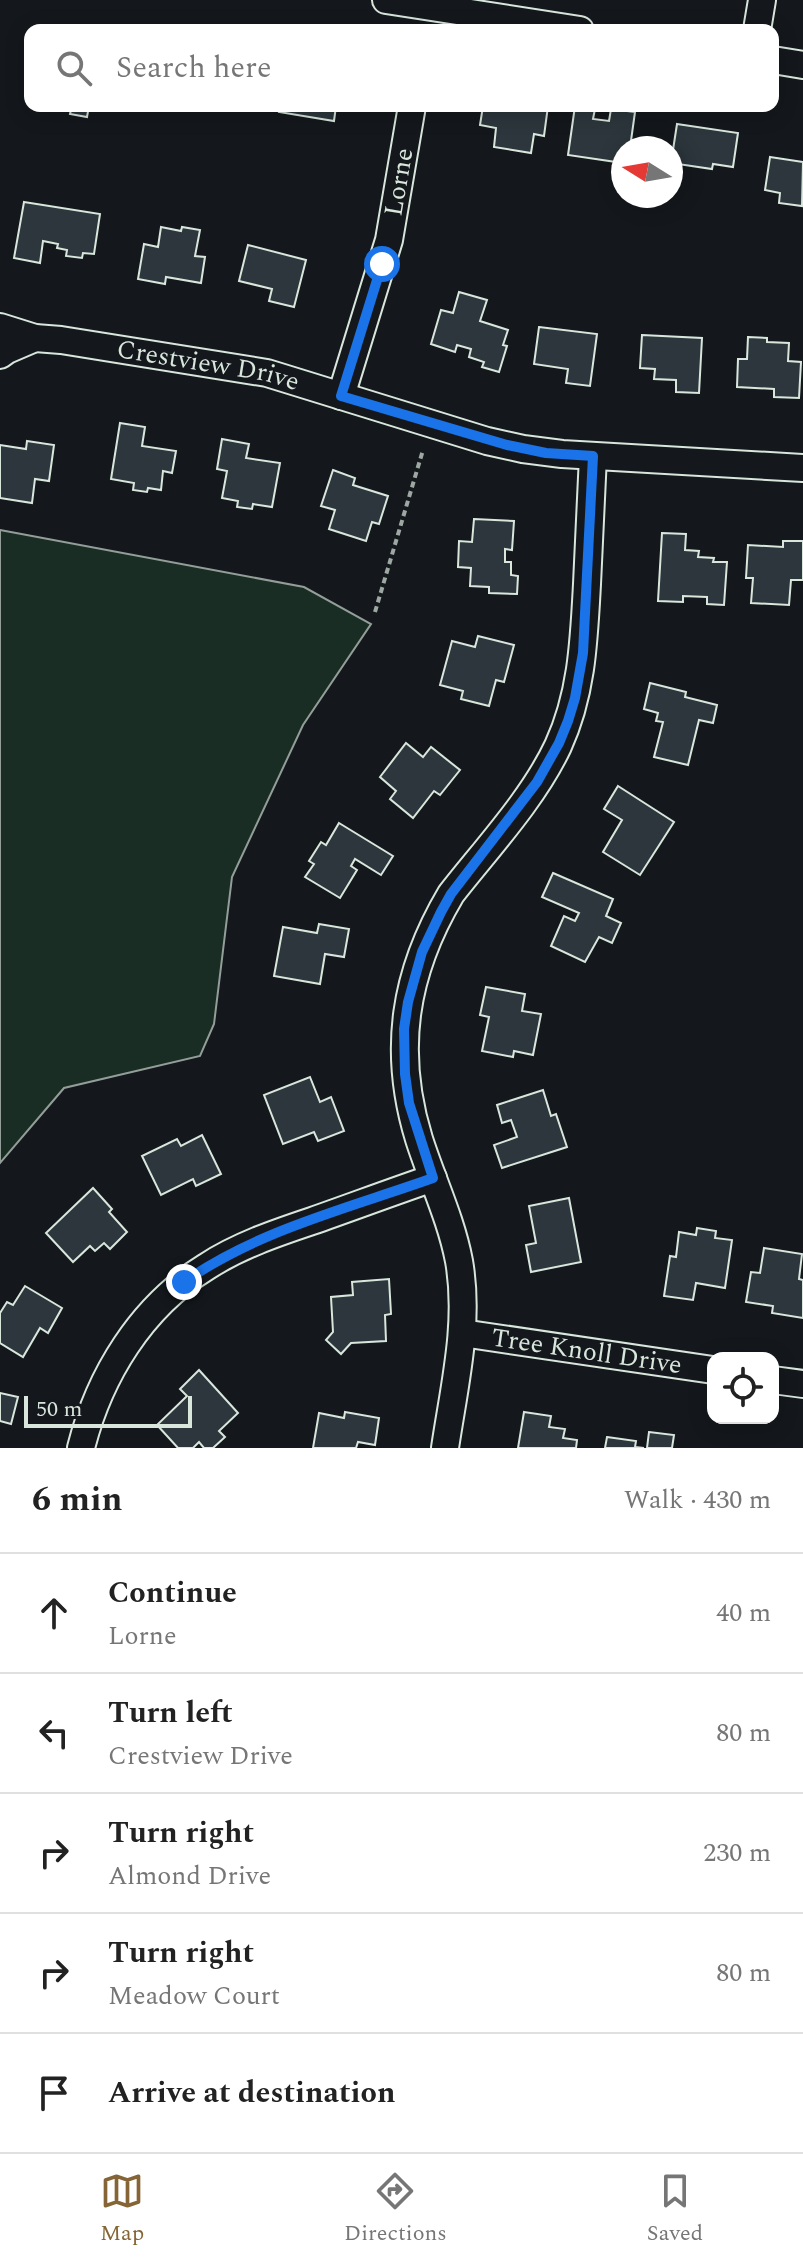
<!DOCTYPE html>
<html lang="en">
<head>
<meta charset="utf-8">
<style>
	body { margin:0; font-family:Spectral,serif; background:#f2f2f2; color:#222 }
	.controls { position:absolute; right:24px; bottom:24px; display:grid; overflow:hidden; border-radius:16px; box-shadow:0 4px 20px #0003 }
	.controls button { width:72px; height:72px; display:grid; place-items:center; padding:0; border:0; border-bottom:2px solid #e0e0e0; background:#fff; color:#222; font:40px sans-serif }
	.compass { position:absolute; left:611px; top:136px; width:72px; height:72px; border-radius:50%; background:#fff; box-shadow:0 4px 20px #0003; rotate:281deg }
	.scale { position:absolute; left:24px; bottom:20px; width:168px; box-sizing:border-box; padding-left:8px; border:4px solid #d8e6dc; border-top:0; font-size:22px; line-height:28px; white-space:nowrap; color:#d8e6dc; -webkit-text-stroke:6px #14181c; paint-order:stroke }
	.stop { position:absolute; width:24px; height:24px; margin:-18px; border:6px solid #1a73e8; border-radius:50%; background:#fff }
	.stop.end { background:#1a73e8; border-color:#fff; box-shadow:0 2px 8px #0008 }
	.list { margin:0; padding:0; list-style:none }
	h2 { display:flex; justify-content:space-between; align-items:center; height:104px; margin:0; padding:0 32px; font-size:34px }
	h2 small { font-size:26px; font-weight:400; color:#767676 }
	.list li { display:grid; grid-template-columns:52px 1fr auto; gap:24px; align-items:center; box-sizing:border-box; height:120px; padding:0 32px; border-top:2px solid #e0e0e0 }
	.list b { display:block; font-size:30px; white-space:nowrap }
	.list p { margin:0; font-size:26px; white-space:nowrap; color:#767676 }
	.list em { font-size:26px; font-style:normal; color:#767676 }
	.icon { flex:none; width:44px; height:44px; fill:none; stroke:currentColor; stroke-width:2; stroke-linecap:round; stroke-linejoin:round }
	.map { position:relative; flex:none; width:803px; height:1448px; overflow:hidden }
	.search { position:absolute; background:#fff; box-shadow:0 4px 20px #0003; left:24px; right:24px; top:24px; height:88px; display:flex; align-items:center; gap:20px; box-sizing:border-box; padding:0 28px; border-radius:16px; color:#767676; font-size:30px }
	.sheet { height:704px; background:#fff }
	nav { display:flex; justify-content:space-around; align-items:center; box-sizing:border-box; height:112px; border-top:2px solid #e0e0e0; background:#fff; font-size:22px; color:#767676 }
	nav a { display:grid; justify-items:center; gap:4px }
	nav .on { color:#856535 }
	.map>svg:first-child { display:block }
	.green { fill:#1a2d24; stroke:#939e99; stroke-width:2 }
	.building { fill:#2c363c; stroke:#d8e6dc; stroke-width:2 }
	.lines { fill:none; stroke-linecap:round; stroke-linejoin:round }
	.minor-casing { stroke:#d8e6dc; stroke-width:30 }
	.path { stroke:#9da8a2; stroke-width:4; stroke-dasharray:6 4; stroke-linecap:butt }
	.minor { stroke:#14181c; stroke-width:26 }
	.route { stroke:#1a73e8; stroke-width:10 }
	.labels { text-anchor:middle; dominant-baseline:central; stroke-width:6; stroke-linejoin:round; paint-order:stroke }
	.street-label { font-size:26px; fill:#d8e6dc; stroke:#14181c }
</style>
</head>
<body>
<div class="map">
<svg width="803" height="1448" viewBox="0 0 803 1448">
	<rect width="100%" height="100%" fill="#14181c"/>
	<!-- green -->
	<polygon class="green" points="0,530 304,587 371,624 303,725 232,877 214,1024 200,1056 64,1088 0,1163"/>
	<!-- building -->
	<g class="building">
		<polygon points="72,106 89,106 87,117 70,114"/>
		<polygon points="280,106 336,106 334,121 279,112"/>
		<polygon points="483,106 548,106 544,136 534,134 531,153 494,147 496,128 480,125"/>
		<polygon points="575,106 595,109 593,119 609,121 611,109 635,112 630,148 623,148 623,163 568,155"/>
		<polygon points="677,124 738,133 733,167 713,164 712,169 671,163"/>
		<polygon points="770,157 803,162 802,206 779,203 780,193 765,190"/>
		<polygon points="24,202 100,214 94,254 83,253 82,258 66,256 67,250 57,248 58,244 43,241 40,263 14,258"/>
		<polygon points="161,227 181,231 182,227 200,230 195,256 205,257 201,283 166,277 165,284 138,279 144,244 158,247"/>
		<polygon points="248,245 306,260 294,307 269,301 272,289 239,281"/>
		<polygon points="459,292 487,300 480,321 508,330 503,345 507,346 499,372 482,367 484,362 469,357 471,349 457,345 455,352 431,344 441,310 453,313"/>
		<polygon points="539,327 597,334 590,386 566,383 568,369 534,364"/>
		<polygon points="642,335 702,338 699,393 676,392 676,380 654,379 655,369 640,368"/>
		<polygon points="748,337 767,338 767,342 789,343 788,361 801,362 799,398 774,397 774,389 737,387 738,359 747,359"/>
		<polygon points="120,423 145,427 142,446 176,451 172,473 163,471 161,490 148,488 147,492 133,490 134,483 111,479"/>
		<polygon points="222,439 249,444 246,458 280,463 272,507 253,504 252,509 237,507 238,501 222,498 227,471 217,469"/>
		<polygon points="27,441 54,445 49,481 35,479 32,503 0,498 0,445 26,449"/>
		<polygon points="333,470 355,478 353,485 388,496 379,524 372,522 366,541 329,529 335,510 321,506"/>
		<polygon points="474,519 514,521 512,550 505,549 505,562 511,562 511,575 518,576 517,594 489,593 489,587 470,586 471,568 458,567 459,541 472,542"/>
		<polygon points="662,533 686,534 685,550 699,551 698,557 714,558 713,562 727,562 724,605 707,604 707,597 683,596 683,602 658,601"/>
		<polygon points="783,541 803,541 803,580 791,580 789,605 751,603 753,578 746,578 748,545 783,547"/>
		<polygon points="478,636 514,645 504,682 496,680 489,706 461,699 463,691 440,685 452,641 475,647"/>
		<polygon points="650,683 686,692 685,697 717,705 713,723 699,720 688,765 654,757 663,722 656,721 658,713 644,709"/>
		<polygon points="406,743 423,757 431,747 460,770 440,795 434,791 413,818 390,799 396,791 380,777"/>
		<polygon points="618,786 674,822 640,875 603,852 622,820 604,809"/>
		<polygon points="339,823 393,856 381,875 355,859 351,866 357,870 340,898 305,877 314,864 309,861 321,842 326,845"/>
		<polygon points="553,873 613,899 606,916 621,923 612,943 599,937 585,962 551,946 564,916 575,921 579,913 542,897"/>
		<polygon points="319,924 349,929 344,957 325,954 320,984 274,976 283,927 317,933"/>
		<polygon points="486,987 525,994 522,1011 541,1014 533,1055 514,1051 513,1057 482,1051 489,1017 480,1015"/>
		<polygon points="310,1077 320,1102 331,1097 344,1131 318,1141 314,1132 283,1144 264,1095"/>
		<polygon points="543,1090 551,1116 556,1114 567,1147 502,1168 494,1145 517,1137 511,1120 502,1123 497,1105"/>
		<polygon points="202,1135 221,1174 196,1186 193,1179 161,1195 142,1156 177,1139 181,1146"/>
		<polygon points="93,1188 112,1209 109,1212 127,1232 110,1249 104,1243 95,1251 90,1246 73,1262 46,1233"/>
		<polygon points="569,1198 581,1262 531,1272 526,1245 536,1243 529,1206"/>
		<polygon points="697,1228 716,1231 715,1238 732,1240 725,1288 696,1283 693,1300 664,1296 670,1256 676,1257 679,1232 696,1235"/>
		<polygon points="764,1248 802,1254 799,1279 803,1280 803,1318 772,1313 773,1306 746,1302 751,1272 760,1273"/>
		<polygon points="389,1279 391,1314 385,1315 386,1341 351,1343 341,1354 326,1340 333,1332 331,1297 353,1295 352,1282"/>
		<polygon points="25,1286 62,1308 48,1333 40,1328 23,1357 0,1343 0,1313 7,1302 13,1305"/>
		<polygon points="199,1370 238,1413 219,1431 225,1437 213,1448 204,1448 199,1442 193,1448 178,1448 157,1425 187,1396 180,1389"/>
		<polygon points="0,1393 18,1397 11,1424 0,1421"/>
		<polygon points="345,1412 379,1418 375,1445 358,1442 356,1448 313,1448 319,1413 344,1418"/>
		<polygon points="524,1412 551,1416 549,1427 565,1429 563,1438 577,1440 576,1448 518,1448"/>
		<polygon points="649,1432 674,1435 672,1448 647,1448"/>
		<polygon points="607,1437 636,1441 635,1447 644,1448 605,1448"/>
	</g>
	<g class="lines">
		<!-- minor casing -->
		<g class="minor-casing">
			<g id="minor">
				<polyline points="386,0 580,30"/>
				<polyline points="757,30 762,0"/>
				<polyline points="773,60 803,65"/>
				<path id="s1" d="M0,327l35,11 26,2 206,33 220,68 36,8 39,5 241,14"/>
				<polyline points="0,355 7,350 35,338"/>
				<path id="s2" d="M341,396l48,-156 23,-134"/>
				<path id="s3" d="M462,1333l251,37"/>
				<polyline points="773,1380 803,1384"/>
				<path d="M81,1448c18,-72 60,-141 125,-181 32,-21 70,-34 106,-46 40,-14 80,-29 121,-43"/>
				<path d="M445,1448c9,-61 25,-125 14,-187 -8,-42 -27,-81 -40,-122 -27,-88 -15,-166 32,-245 36,-46 82,-95 107,-148 24,-52 26,-106 29,-162 2,-42 4,-85 6,-128"/>
			</g>
		</g>
		<!-- path -->
		<polyline class="path" points="375,612 423,450"/>
		<!-- minor -->
		<use href="#minor" class="minor"/>
	</g>
	<g class="lines">
		<!-- route -->
		<path class="route" d="M184,1282c74,-52 165,-74 249,-104l-24,-75 -4,-29 -1,-45 4,-27 14,-50 19,-40 10,-18 86,-112 22,-39 9,-22 7,-23 8,-45 10,-197 -47,-3 -39,-8 -166,-49 41,-132"/>
	</g>
	<g class="labels">
		<!-- street labels -->
		<g class="street-label">
			<text stroke="none"><textPath href="#s2" startOffset="222">Lorne</textPath></text>
			<text stroke="none"><textPath href="#s1" startOffset="212">Crestview Drive</textPath></text>
			<text stroke="none"><textPath href="#s3" startOffset="126">Tree Knoll Drive</textPath></text>
		</g>
	</g>
</svg>
<div class="controls">
<button><svg class="icon" aria-label="locate" viewBox="0 0 24 24"><circle cx="12" cy="12" r="6"/><path d="M12 2v4M12 18v4M2 12h4M18 12h4"/></svg></button>
</div>
<svg class="compass" viewBox="-18 -18 36 36"><path d="M0-13l5 13h-10z" fill="#e53935"/><path d="M0 13l5-13h-10z" fill="#767676"/></svg>
<div class="scale">50 m</div>
<div class="stop" style="left:382px;top:264px"></div>
<div class="stop end" style="left:184px;top:1282px"></div>
<div class="search"><svg class="icon" aria-label="search" viewBox="0 0 24 24"><circle cx="10" cy="10" r="6"/><path d="M15 15l6 6"/></svg>Search here</div>
</div>
<section class="sheet">
<h2>6 min<small>Walk · 430 m</small></h2>
<ul class="list">
<li><svg class="icon" aria-label="ahead" viewBox="0 0 24 24"><path d="M12 20V5M6 11l6-6 6 6"/></svg><div><b>Continue</b><p>Lorne</p></div><em>40 m</em></li>
<li><svg class="icon" aria-label="left" viewBox="0 0 24 24"><path d="M17 20v-9H6M10 6l-5 5 5 5"/></svg><div><b>Turn left</b><p>Crestview Drive</p></div><em>80 m</em></li>
<li><svg class="icon" aria-label="right" viewBox="0 0 24 24"><path d="M7 20v-9h11M14 6l5 5-5 5"/></svg><div><b>Turn right</b><p>Almond Drive</p></div><em>230 m</em></li>
<li><svg class="icon" aria-label="right" viewBox="0 0 24 24"><path d="M7 20v-9h11M14 6l5 5-5 5"/></svg><div><b>Turn right</b><p>Meadow Court</p></div><em>80 m</em></li>
<li><svg class="icon" aria-label="arrive" viewBox="0 0 24 24"><path d="M6 21V4h12l-3 4 3 4H6"/></svg><div><b>Arrive at destination</b></div></li>
</ul>
</section>
<nav>
<a class="on"><svg class="icon" aria-label="map" viewBox="0 0 24 24"><path d="M3 6l6-2 6 2 6-2v14l-6 2-6-2-6 2zM9 4v14M15 6v14"/></svg>Map</a>
<a><svg class="icon" aria-label="directions" viewBox="0 0 24 24"><path d="M12 3l9 9-9 9-9-9zM9 14v-3h6M13 9l2 2-2 2"/></svg>Directions</a>
<a><svg class="icon" aria-label="saved" viewBox="0 0 24 24"><path d="M7 4h10v16l-5-4-5 4z"/></svg>Saved</a>
</nav>
</body>
</html>
